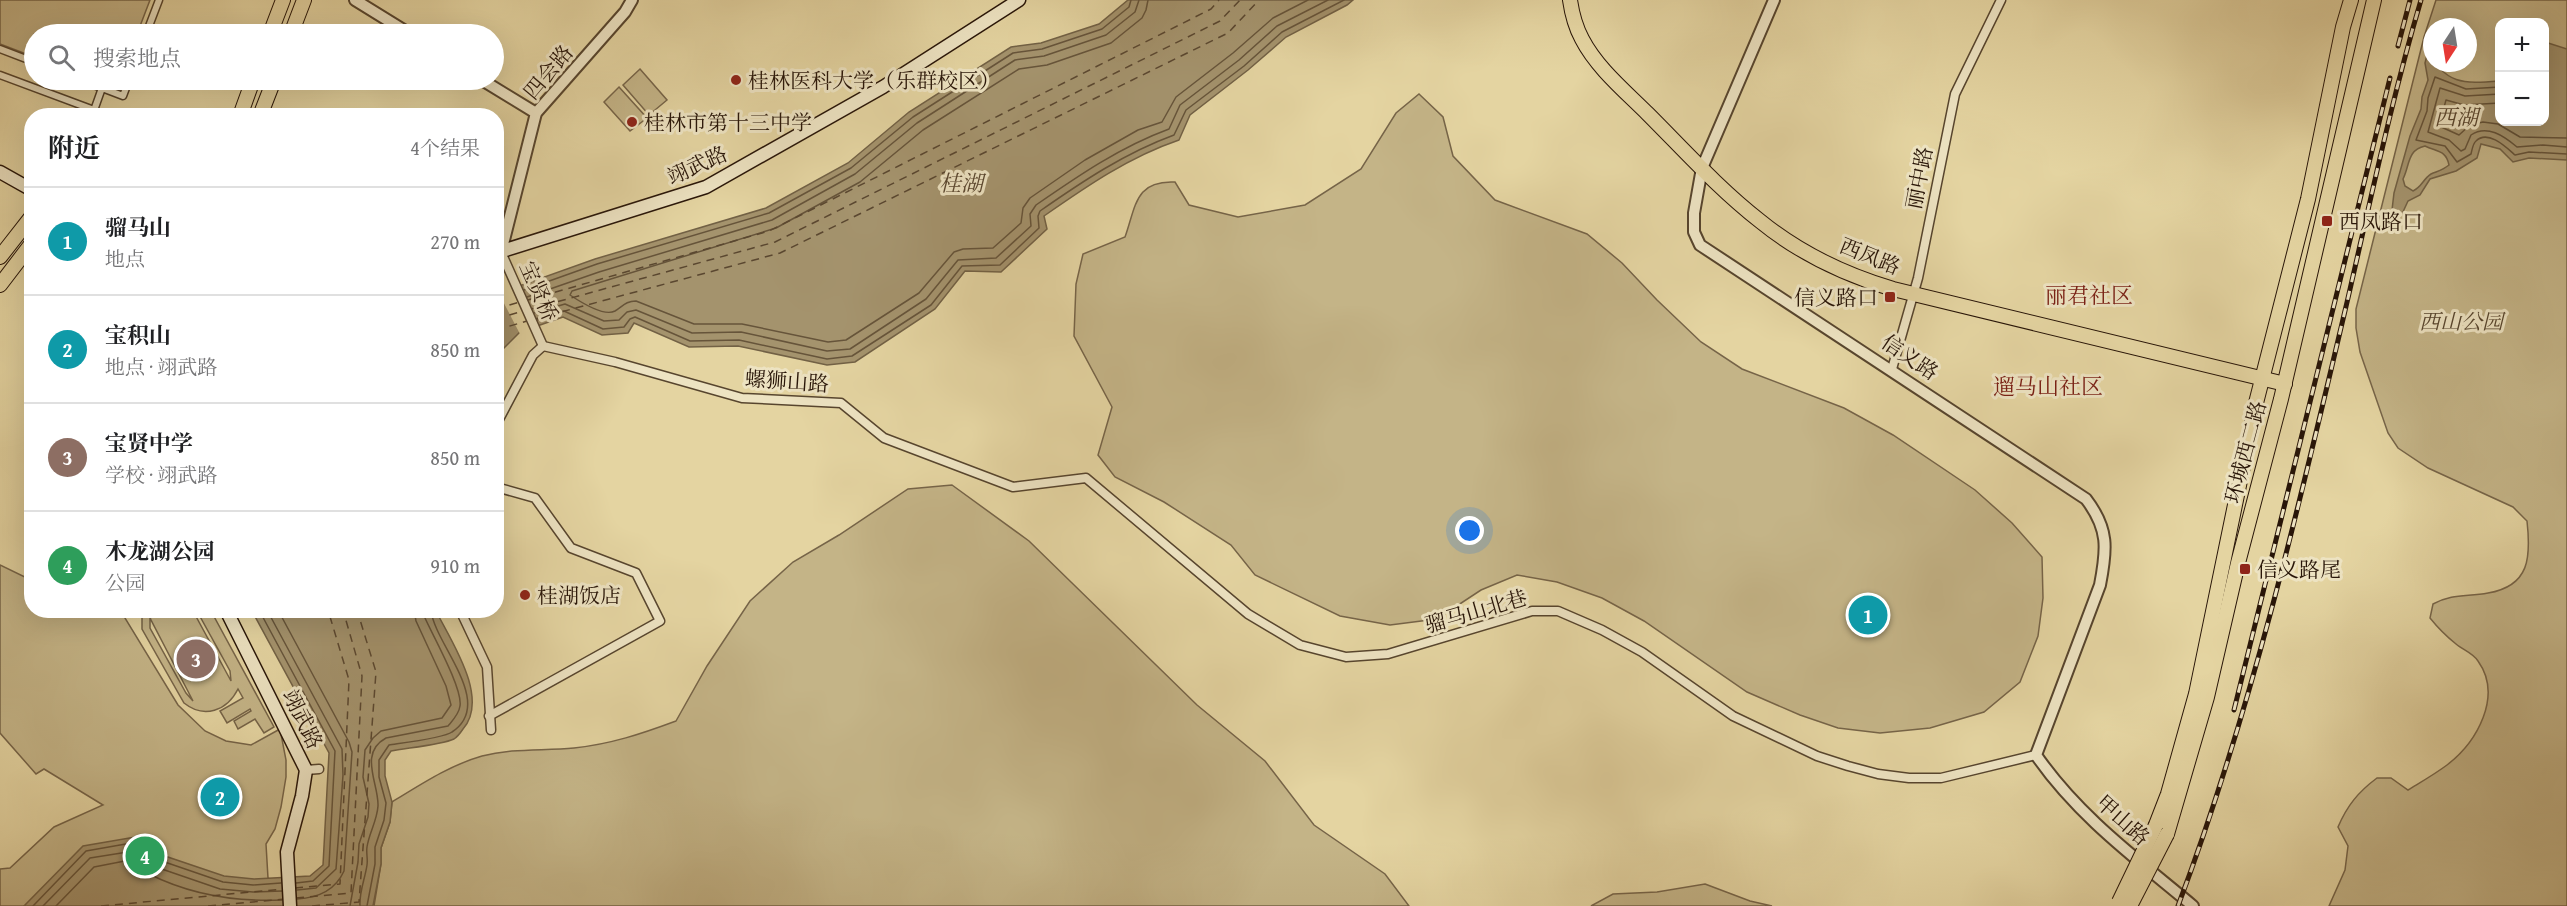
<!DOCTYPE html>
<html lang="zh">
<head>
<meta charset="utf-8">
<style>
	body { margin:0; font-family:"Gentium Book Plus","Noto Serif SC",serif; background:#f6f6f6; color:#202124 }
	.controls { position:absolute; right:18px; top:18px; display:grid; overflow:hidden; border-radius:12px; box-shadow:0 6px 24px #0002 }
	.controls button { width:54px; height:54px; display:grid; place-items:center; padding:0; border:0; border-bottom:2px solid #e0e0e0; background:#fff; color:#202124; font:30px sans-serif }
	.compass { position:absolute; left:2423px; top:18px; width:54px; height:54px; border-radius:50%; background:#fff; box-shadow:0 6px 24px #0002; rotate:192deg }
	.you { position:absolute; left:1470px; top:531px; width:21px; height:21px; margin:-15px; border:4px solid #fff; border-radius:50%; background:#1a73e8; box-shadow:0 0 0 9px #1a73e833 }
	.badge { display:grid; place-items:center; width:39px; height:39px; border-radius:50%; background:#1a73e8; color:#fff; font-size:20px; font-weight:700 }
	.pin { position:absolute; translate:-50% -50%; border:3px solid #fff; box-shadow:0 2px 6px #0006 }
	.list { margin:0; padding:0; list-style:none }
	h2 { display:flex; justify-content:space-between; align-items:center; height:78px; margin:0; padding:0 24px; font-size:26px }
	h2 small { font-size:20px; font-weight:400; color:#757577 }
	.list li { display:grid; grid-template-columns:39px 1fr auto; gap:18px; align-items:center; box-sizing:border-box; height:108px; padding:0 24px; border-top:2px solid #e0e0e0 }
	.list b { display:block; font-size:22px; white-space:nowrap }
	.list p { margin:0; font-size:20px; white-space:nowrap; color:#757577 }
	.list em { font-size:20px; font-style:normal; color:#757577 }
	.icon { flex:none; width:33px; height:33px; fill:none; stroke:currentColor; stroke-width:2; stroke-linecap:round; stroke-linejoin:round }
	.map { position:relative; flex:none; width:2567px; height:906px; overflow:hidden }
	.search { position:absolute; background:#fff; box-shadow:0 6px 24px #0002; left:24px; top:24px; width:480px; height:66px; display:flex; align-items:center; gap:15px; box-sizing:border-box; padding:0 21px; border-radius:33px; color:#757577; font-size:22px }
	.panel { position:absolute; background:#fff; box-shadow:0 6px 24px #0002; left:24px; top:108px; width:480px; height:510px; border-radius:24px }
	.map>svg:first-child { display:block }
	.green { fill:#c4b487; stroke:#766448; stroke-width:1.5; fill-rule:evenodd }
	.water { fill:#a4936d; stroke:#726145; stroke-width:1.5; fill-rule:evenodd }
	.pier { fill:#e4d4a1 }
	.lines { fill:none; stroke-linecap:round; stroke-linejoin:round }
	.shore { stroke:#66543a; stroke-width:1.5 }
	.ferry { stroke:#5a4730; stroke-width:1.5; stroke-dasharray:8 6; stroke-linecap:butt }
	.pedestrian-casing { stroke:#57452e; stroke-width:9 }
	.minor-casing { stroke:#57452e; stroke-width:11 }
	.tertiary-casing { stroke:#57452e; stroke-width:14 }
	.secondary-casing { stroke:#281508; stroke-width:15 }
	.primary-casing { stroke:#281508; stroke-width:16 }
	.trunk-casing { stroke:#281508; stroke-width:16 }
	.pedestrian { stroke:#ede3c2; stroke-width:6 }
	.minor { stroke:#ede3c2; stroke-width:8 }
	.tertiary { stroke:#ede3c2; stroke-width:10 }
	.secondary { stroke:#ede3c2; stroke-width:12 }
	.primary { stroke:#e4d4a1; stroke-width:14 }
	.trunk { stroke:#e4d4a1; stroke-width:14 }
	.rail-casing { stroke:#281508; stroke-width:5 }
	.rail { stroke:#ede3c2; stroke-width:3; stroke-dasharray:9; stroke-linecap:butt }
	.primary-bridge-casing { stroke:#281508; stroke-width:16; stroke-linecap:butt }
	.primary-bridge { stroke:#e4d4a1; stroke-width:14 }
	.poi-dot { fill:#8f2418; stroke:#ede3c2; stroke-width:2 }
	.labels { text-anchor:middle; dominant-baseline:central; stroke-width:6; stroke-linejoin:round; paint-order:stroke }
	.street-label { font-size:21px; fill:#281508; stroke:#ede3c2 }
	.poi-label { font-size:21px; fill:#281508; stroke:#ede3c2; text-anchor:start }
	.park-label { font-size:21px; font-style:italic; fill:#57452e; stroke:#ede3c2 }
	.water-label { font-size:22px; font-style:italic; fill:#5a4730; stroke:#ede3c2 }
	.neighbourhood-label { font-size:22px; fill:#7a1f14; stroke:#ede3c2 }
</style>
</head>
<body>
<div class="map">
<svg width="2567" height="906" viewBox="0 0 2567 906">
	<rect width="100%" height="100%" fill="#e4d4a1"/>
	<filter id="stains"><feTurbulence type="fractalNoise" baseFrequency=".00333" numOctaves="4"/><feColorMatrix values="0 0 0 0 .2 0 0 0 0 .09 0 0 0 0 .02 0 0 0 .5 -.17"/></filter>
	<radialGradient id="worn" r=".72"><stop offset=".6" stop-color="#630" stop-opacity="0"/><stop offset="1" stop-color="#630" stop-opacity=".3"/></radialGradient>
	<!-- green -->
	<g class="green">
		<polygon points="0,0 150,0 137,34 34,34 34,57 0,44"/>
		<path d="M2436,0h131v906h-238l16,-36 3,-24 -10,-19c9,-21 20,-35 39,-49h14l17,12c13,-8 27,-16 39,-25 30,-23 56,-69 31,-104 -5,-8 -15,-11 -22,-17 -10,-8 -18,-16 -26,-26l3,-14c20,-11 34,-7 55,-11 42,-7 43,-36 39,-72l-14,-14 -85,-39 -30,-20 -10,-15 -28,-81 -4,-24v-19l68,-272zM2500,22h44v100h-44zM2432,27h36v36h-36z"/>
		<polygon points="640,69 667,100 649,115 623,85"/>
		<polygon points="619,87 647,118 630,131 604,102"/>
		<path d="M1419,94l24,23 10,39 42,44 92,34 35,29 35,37 44,42 41,27 102,39 49,27 82,55 37,33 30,34 1,41 -5,38 -18,46 -36,30 -54,16 -50,5 -42,-5 -38,-13 -53,-23 -103,-71 -42,-23 -45,-16 -40,-7 -36,15 -44,29 -47,6 -50,-9 -85,-41 -24,-30 -67,-43 -49,-25 -17,-22 14,-48 -38,-71 2,-52 7,-30 42,-17c11,-31 10,-57 50,-55l14,23 49,12 67,-12 56,-36 35,-56z"/>
		<path d="M952,485l77,56 168,164 68,56 49,64 71,49 24,32h-1035l7,-42v-16l9,-26 2,-20c28,-17 58,-37 90,-46 31,-8 61,-5 92,-8 37,-4 67,-14 102,-27l31,-55 43,-65 43,-39 46,-27 69,-46z"/>
		<polygon points="0,565 31,580 32,610 116,610 122,613 178,705 205,731 226,741 251,745 280,729 286,760 286,777 281,807 275,829 266,844 268,878 311,906 0,906 0,869 10,868 54,827 103,805 44,769 36,774 0,733"/>
		<path d="M142,610l8,1v17l36,65 7,8 -43,-83 8,-4 -1,-3h36l38,70 -1,-10 -33,-60h14l63,116 -10,6 -9,-14 -17,10 -4,-8 17,-10 -1,-2 -23,14 -7,-12 23,-13 -5,-9c-11,22 -34,30 -54,14l-42,-74z"/>
		<polygon points="1705,884 1750,901 1772,906 1591,906 1613,894 1657,892"/>
	</g>
	<!-- water -->
	<g class="water">
		<path d="M1128,0h225l-6,5 -61,32 -38,33 -58,45 -11,25c-50,17 -92,46 -135,76l3,13 -46,43 -36,-1 -30,38 -80,53 -28,3 -89,-19 -49,1 -55,-24 -6,10 -26,2 -39,-18 -43,15 -23,23v-61l98,-35 171,-51 82,-45 61,-51 102,-65 30,-4 58,-19z"/>
		<path d="M2545,42l22,7v111l-38,-2 -16,4 -13,-13 -19,-5 -4,14 -21,13 -26,8 -10,16 -12,6 -6,13 -7,3 -3,-7 2,-17 16,-57 11,-27 1,-12 6,-17 -3,-17 3,-12c17,33 35,33 71,30l1,41h44zM2425,146c12,6 21,4 24,19 -6,5 -11,6 -18,9 -8,5 -9,13 -18,17l-8,-5 -2,-7c7,-14 4,-29 22,-33z"/>
		<path d="M252,611h184c15,30 54,87 27,118 -2,3 -6,8 -9,10 -13,6 -48,9 -63,12l-6,9v16l7,26 -2,20 -9,26v16l-8,42h-349l59,-60 58,-10 18,18 65,22 30,3 56,-3 13,-11 6,-112z"/>
	</g>
	<!-- pier -->
	<polygon class="pier" points="518,283 537,329 520,334 497,290"/>
	<g class="lines">
		<!-- shore -->
		<g class="shore">
			<path d="M1148,0l-2,10 -4,8 -31,25 -64,22 -28,4 -96,61 -63,52 -84,46 -204,63 -2,4c9,6 34,22 45,16 8,-5 11,-10 21,-10l58,23h48l86,18 18,-2 73,-47 35,-41 9,-3 30,-1 28,-25 2,-15 7,-10 55,-38 53,-30 24,-8 14,-25 57,-44 40,-35 35,-18"/>
			<path d="M2500,87l-34,2 -31,-12 -7,21 -1,13 -11,29 29,6 12,16 14,-8c1,-4 2,-11 5,-13 12,-12 31,7 39,14l14,-3 38,2"/>
			<path d="M2500,94l-35,2 -25,-8 -12,44 21,8 12,11 4,-2 6,-14c16,-11 33,1 46,12l26,-2 24,2"/>
			<polyline points="2500,103 2464,105 2446,100 2439,126 2459,135 2470,125 2483,122 2498,124 2520,137 2567,138"/>
			<polyline points="524,290 597,264 769,213 851,168 913,117 1013,53 1042,49 1102,29 1129,7 1131,0"/>
			<polyline points="527,297 599,272 772,220 855,174 917,123 1015,60 1044,56 1106,35 1135,12 1139,0"/>
			<path d="M534,313l31,-9 39,17 15,-1 8,-8 9,-2 56,23 49,-1 86,19 23,-2 76,-50 32,-39 38,-2 35,-32 -1,-12 6,-9c42,-29 84,-58 133,-76l11,-24 59,-45 38,-34 51,-26"/>
			<path d="M537,320l27,-9 39,18 21,-2 6,-8 5,-2 55,24 49,-1 88,19 25,-3 79,-51 31,-39 38,-1 39,-37 -1,-12 2,-5c43,-30 85,-58 134,-76l12,-25 58,-44 38,-34 62,-32"/>
			<polyline points="259,610 335,751 329,866 313,881 296,883"/>
			<polyline points="267,610 342,749 343,775 336,869 316,888 297,890"/>
			<path d="M278,610l71,132 3,10 -8,119c-9,20 -27,27 -47,28"/>
			<polyline points="33,906 86,851 137,842 156,859 223,882 253,885 281,883"/>
			<polyline points="43,906 90,858 134,851 153,866 220,889 253,892 282,891"/>
			<path d="M56,906l38,-39 36,-7c7,4 12,11 19,14 42,21 87,28 133,26"/>
			<polyline points="350,906 358,862 359,844 368,817 369,804 363,777 365,750 373,738 381,731 442,718 451,705 446,686 416,621 414,610"/>
			<path d="M360,906c-1,-14 5,-27 7,-41 1,-6 -1,-12 0,-18 2,-14 10,-26 11,-41 1,-22 -20,-53 8,-68l62,-12c5,-6 11,-12 12,-20 3,-17 -27,-70 -35,-88l-2,-8"/>
			<path d="M367,906l8,-42v-17l9,-27 2,-17 -7,-26v-17l10,-15c13,-2 55,-7 63,-13 44,-29 -18,-88 -21,-122"/>
		</g>
		<!-- ferry -->
		<g class="ferry">
			<polyline points="528,300 769,231 1211,9 1219,0"/>
			<polyline points="496,309 520,302"/>
			<polyline points="531,309 775,242 1220,21 1240,0"/>
			<polyline points="496,319 523,311"/>
			<polyline points="535,319 780,253 1228,33 1259,0"/>
			<polyline points="496,330 527,321"/>
			<polyline points="295,888 340,884 349,680 328,610"/>
			<polyline points="296,898 351,893 362,676 343,610"/>
			<polyline points="101,906 284,889"/>
			<polyline points="208,906 285,899"/>
			<polyline points="312,906 359,902 376,672 357,610"/>
		</g>
		<!-- pedestrian casing -->
		<g class="pedestrian-casing">
			<g id="pedestrian">
				<polyline points="146,34 159,0"/>
				<polyline points="0,49 34,62"/>
				<polyline points="0,75 94,110"/>
				<polyline points="79,80 102,88"/>
				<polyline points="92,116 102,88 123,96 129,80"/>
			</g>
		</g>
		<!-- minor casing -->
		<g class="minor-casing">
			<g id="minor">
				<polyline points="501,252 543,346"/>
				<polyline points="543,346 615,362 742,398 841,403 884,438 1013,487 1086,478 1248,614 1300,645 1346,657 1388,654 1532,611 1558,611 1602,630 1642,652 1733,716 1817,756 1848,766 1878,774 1909,778 1941,778 2036,755"/>
				<polyline points="1892,369 1918,278 1955,94 2001,0"/>
				<polyline points="496,425 533,355 543,346"/>
				<polyline points="460,610 487,667 491,730"/>
				<polyline points="489,716 660,621 636,573 571,548 535,498 496,487"/>
				<polyline points="306,770 319,769"/>
			</g>
		</g>
		<!-- tertiary casing -->
		<g class="tertiary-casing">
			<g id="tertiary">
				<polyline points="355,0 410,34"/>
				<path d="M1774,0l-72,168 -8,45v19l6,13 386,254c23,30 21,50 14,86l-64,170c42,61 101,104 157,151"/>
				<polyline points="482,80 536,113"/>
				<polyline points="501,252 536,113 625,12 632,0"/>
			</g>
		</g>
		<!-- secondary casing -->
		<g class="secondary-casing">
			<g id="secondary">
				<polyline points="0,172 32,190"/>
				<polyline points="496,253 706,187 883,87 1019,0"/>
				<polyline points="226,610 306,770 302,796 287,852 290,906"/>
			</g>
		</g>
		<!-- primary casing -->
		<g class="primary-casing">
			<g id="primary">
				<path d="M1570,0c2,14 5,26 12,39 15,29 43,52 66,75 36,36 71,75 112,107 38,31 86,54 133,68l392,95"/>
				<polyline points="2156,825 2168,794 2196,694 2256,403 2308,199 2343,27 2351,0"/>
				<polyline points="2167,834 2207,697 2238,563 2281,399 2374,0"/>
			</g>
		</g>
		<!-- trunk casing -->
		<g class="trunk-casing">
			<g id="trunk">
				<polyline points="270,34 283,0"/>
				<polyline points="291,34 304,0"/>
				<polyline points="240,116 253,80"/>
				<polyline points="260,116 274,80"/>
				<polyline points="0,257 32,216"/>
				<polyline points="0,285 32,243"/>
			</g>
		</g>
		<!-- pedestrian -->
		<use href="#pedestrian" class="pedestrian"/>
		<!-- minor -->
		<use href="#minor" class="minor"/>
		<!-- tertiary -->
		<use href="#tertiary" class="tertiary"/>
		<!-- secondary -->
		<use href="#secondary" class="secondary"/>
		<!-- primary -->
		<use href="#primary" class="primary"/>
		<!-- trunk -->
		<use href="#trunk" class="trunk"/>
		<!-- rail casing -->
		<g class="rail-casing">
			<g id="rail">
				<polyline points="2398,46 2410,0"/>
				<polyline points="2234,710 2390,78"/>
				<path d="M2178,906c74,-197 122,-404 170,-608 23,-100 44,-200 73,-298"/>
			</g>
		</g>
		<!-- rail -->
		<use href="#rail" class="rail"/>
		<!-- primary-bridge casing -->
		<g class="primary-bridge-casing">
			<g id="primary-bridge">
				<polyline points="2119,902 2156,825"/>
				<polyline points="2130,906 2167,834"/>
			</g>
		</g>
		<!-- primary-bridge -->
		<use href="#primary-bridge" class="primary-bridge"/>
	</g>
	<!-- markers -->
	<g class="poi-dot">
		<circle cx="736" cy="80" r="6"/>
		<circle cx="632" cy="122" r="6"/>
		<rect x="2321" y="215" width="12" height="12" rx="3"/>
		<rect x="1884" y="291" width="12" height="12" rx="3"/>
		<rect x="2239" y="563" width="12" height="12" rx="3"/>
		<circle cx="525" cy="595" r="6"/>
	</g>
	<g class="labels">
		<!-- street labels -->
		<g class="street-label">
			<text transform="translate(548 72) rotate(-50)">四会路</text>
			<text transform="translate(697 165) rotate(-24)">翊武路</text>
			<text transform="translate(1919 178) rotate(-79)">丽中路</text>
			<text transform="translate(1870 256) rotate(22)">西凤路</text>
			<text transform="translate(539 291) rotate(66)">宝贤桥</text>
			<text transform="translate(1910 357) rotate(34)">信义路</text>
			<text transform="translate(787 381) rotate(4)">螺狮山路</text>
			<text transform="translate(2245 452) rotate(-75)">环城西二路</text>
			<text transform="translate(1476 611) rotate(-16)">骝马山北巷</text>
			<text transform="translate(303 719) rotate(64)">翊武路</text>
			<text transform="translate(2123 820) rotate(42)">甲山路</text>
		</g>
		<!-- poi labels -->
		<g class="poi-label">
			<text x="748" y="80">桂林医科大学（乐群校区）</text>
			<text x="644" y="122">桂林市第十三中学</text>
			<text x="2339" y="221">西凤路口</text>
			<text x="1878" y="297" text-anchor="end">信义路口</text>
			<text x="2257" y="569">信义路尾</text>
			<text x="537" y="595">桂湖饭店</text>
		</g>
		<!-- park labels -->
		<g class="park-label">
			<text x="2461" y="321">西山公园</text>
		</g>
		<!-- water labels -->
		<g class="water-label">
			<text x="2456" y="117">西湖</text>
			<text x="961" y="183">桂湖</text>
		</g>
		<!-- neighbourhood labels -->
		<g class="neighbourhood-label">
			<text x="2089" y="295">丽君社区</text>
			<text x="2048" y="386">遛马山社区</text>
		</g>
	</g>
	<rect width="100%" height="100%" filter="url(#stains)"/>
	<rect width="100%" height="100%" fill="url(#worn)"/>
</svg>
<div class="controls">
<button>+</button>
<button>−</button>
</div>
<svg class="compass" viewBox="-18 -18 36 36"><path d="M0-13l5 13h-10z" fill="#e53935"/><path d="M0 13l5-13h-10z" fill="#757577"/></svg>
<div class="you"></div>
<div class="pin badge" style="left:1868px;top:615px;background:#0f9aa8">1</div>
<div class="pin badge" style="left:220px;top:797px;background:#0f9aa8">2</div>
<div class="pin badge" style="left:196px;top:659px;background:#8d6e63">3</div>
<div class="pin badge" style="left:145px;top:856px;background:#2e9e5b">4</div>
<div class="search"><svg class="icon" aria-label="search" viewBox="0 0 24 24"><circle cx="10" cy="10" r="6"/><path d="M15 15l6 6"/></svg>搜索地点</div>
<section class="panel">
<h2>附近<small>4个结果</small></h2>
<ul class="list">
<li><span class="badge" style="background:#0f9aa8">1</span><div><b>骝马山</b><p>地点</p></div><em>270 m</em></li>
<li><span class="badge" style="background:#0f9aa8">2</span><div><b>宝积山</b><p>地点 · 翊武路</p></div><em>850 m</em></li>
<li><span class="badge" style="background:#8d6e63">3</span><div><b>宝贤中学</b><p>学校 · 翊武路</p></div><em>850 m</em></li>
<li><span class="badge" style="background:#2e9e5b">4</span><div><b>木龙湖公园</b><p>公园</p></div><em>910 m</em></li>
</ul>
</section>
</div>
</body>
</html>
